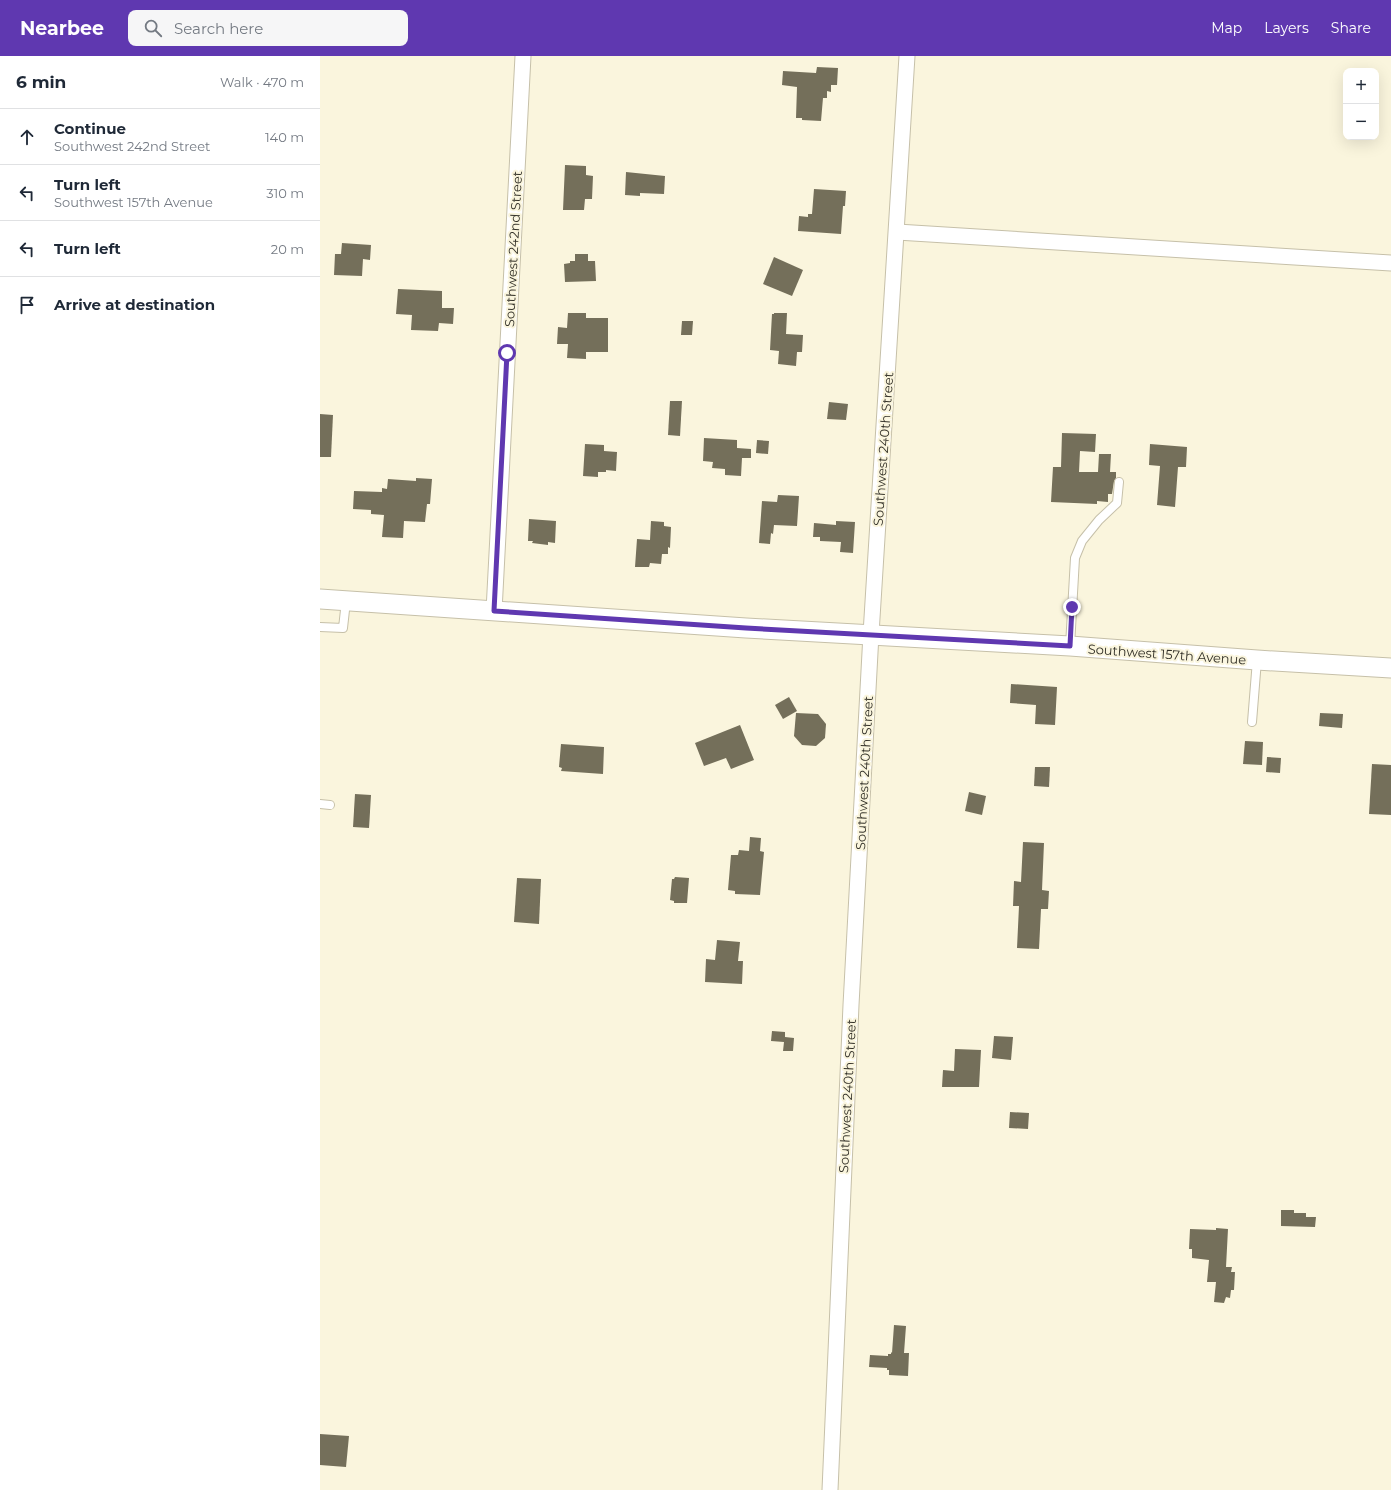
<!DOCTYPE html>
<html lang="en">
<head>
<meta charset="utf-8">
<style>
	body { margin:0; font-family:Montserrat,sans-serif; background:#f6f6f7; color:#1f2937 }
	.controls { position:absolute; right:12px; top:12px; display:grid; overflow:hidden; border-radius:8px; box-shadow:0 4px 16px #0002 }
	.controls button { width:36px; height:36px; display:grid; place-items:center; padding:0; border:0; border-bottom:1px solid #e0e1e3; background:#fff; color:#1f2937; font:20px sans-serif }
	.stop { position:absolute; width:12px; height:12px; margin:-9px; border:3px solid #5f38b0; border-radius:50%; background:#fff }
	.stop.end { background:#5f38b0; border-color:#fff; box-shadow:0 1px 4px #0008 }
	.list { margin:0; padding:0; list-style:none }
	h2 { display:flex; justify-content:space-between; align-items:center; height:52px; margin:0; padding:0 16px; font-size:17px }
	h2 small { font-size:13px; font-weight:400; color:#747a83 }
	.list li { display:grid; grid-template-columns:26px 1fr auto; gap:12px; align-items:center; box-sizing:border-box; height:56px; padding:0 16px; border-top:1px solid #e0e1e3 }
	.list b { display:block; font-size:15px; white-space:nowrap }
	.list p { margin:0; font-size:13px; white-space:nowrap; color:#747a83 }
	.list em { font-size:13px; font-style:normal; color:#747a83 }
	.icon { flex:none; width:22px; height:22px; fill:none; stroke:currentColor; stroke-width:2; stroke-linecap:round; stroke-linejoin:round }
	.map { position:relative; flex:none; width:1071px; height:1434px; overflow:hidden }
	header { display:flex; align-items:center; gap:24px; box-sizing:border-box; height:56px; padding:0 20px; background:#5f38b0; color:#fff }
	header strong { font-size:19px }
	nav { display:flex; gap:22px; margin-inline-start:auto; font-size:14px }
	.search { width:280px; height:36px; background:#f6f6f7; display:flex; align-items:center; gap:10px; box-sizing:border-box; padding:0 14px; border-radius:8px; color:#747a83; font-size:15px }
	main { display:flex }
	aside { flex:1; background:#fff }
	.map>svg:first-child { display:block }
	.building { fill:#746f5a }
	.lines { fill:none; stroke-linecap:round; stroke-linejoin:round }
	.service-casing { stroke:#c6c0a9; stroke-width:10 }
	.minor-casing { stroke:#c6c0a9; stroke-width:17 }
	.tertiary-casing { stroke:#c6c0a9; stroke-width:21 }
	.service { stroke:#fff; stroke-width:8 }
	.minor { stroke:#fff; stroke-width:15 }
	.tertiary { stroke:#fff; stroke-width:19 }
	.route { stroke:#5f38b0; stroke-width:5 }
	.labels { text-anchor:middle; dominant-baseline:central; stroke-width:4; stroke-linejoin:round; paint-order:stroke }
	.street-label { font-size:13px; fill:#333128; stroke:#faf5dd }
</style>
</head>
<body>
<header>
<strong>Nearbee</strong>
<div class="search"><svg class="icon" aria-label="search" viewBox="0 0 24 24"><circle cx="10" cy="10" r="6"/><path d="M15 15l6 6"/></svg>Search here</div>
<nav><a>Map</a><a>Layers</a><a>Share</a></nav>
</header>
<main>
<aside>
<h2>6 min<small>Walk · 470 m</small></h2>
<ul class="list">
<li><svg class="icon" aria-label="ahead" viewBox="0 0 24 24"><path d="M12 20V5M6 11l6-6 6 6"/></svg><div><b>Continue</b><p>Southwest 242nd Street</p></div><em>140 m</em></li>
<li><svg class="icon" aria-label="left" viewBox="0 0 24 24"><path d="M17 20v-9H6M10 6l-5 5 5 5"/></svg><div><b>Turn left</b><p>Southwest 157th Avenue</p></div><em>310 m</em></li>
<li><svg class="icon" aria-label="left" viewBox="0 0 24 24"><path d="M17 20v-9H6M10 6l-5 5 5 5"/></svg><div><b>Turn left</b></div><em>20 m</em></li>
<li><svg class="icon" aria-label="arrive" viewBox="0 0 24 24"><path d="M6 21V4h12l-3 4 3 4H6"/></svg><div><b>Arrive at destination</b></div></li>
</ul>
</aside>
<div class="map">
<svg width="1071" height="1434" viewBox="0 0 1071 1434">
	<rect width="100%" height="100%" fill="#faf5dd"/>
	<!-- building -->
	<g class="building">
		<polygon points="497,11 518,12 517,29 511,29 511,36 507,35 507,42 503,42 501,65 482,64 482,62 476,62 477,31 462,29 463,15 496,17"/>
		<polygon points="245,109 266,110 266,119 273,120 272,143 265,143 264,154 243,154"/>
		<polygon points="306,116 345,120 344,138 320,137 320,140 305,139"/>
		<polygon points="494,133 526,135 525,150 523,150 521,178 478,175 479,160 488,161 488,158 492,158"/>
		<polygon points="22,187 51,189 50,204 43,203 42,220 14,219 15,198 21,198"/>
		<polygon points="255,198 268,198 268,205 275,205 276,225 245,226 244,208 250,207 250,205 255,205"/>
		<polygon points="454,201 483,214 472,240 443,228"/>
		<polygon points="78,233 122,235 122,252 134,252 133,268 119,267 118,275 91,274 92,259 76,258"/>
		<polygon points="248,257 266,257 266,262 288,262 288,296 266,296 266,303 247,302 248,288 237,288 238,271 247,272"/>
		<polygon points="454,257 467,257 466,278 483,279 482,296 477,296 476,310 458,308 459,295 450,294 452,258 454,258"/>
		<polygon points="362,265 373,265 372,279 361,279"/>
		<polygon points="350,345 362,345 360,380 348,379"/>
		<polygon points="509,346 528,348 526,364 507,363"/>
		<polygon points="0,358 13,359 11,401 0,401"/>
		<polygon points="742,377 776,378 775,396 760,395 759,416 778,416 779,398 791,398 790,416 796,416 796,422 794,425 792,438 788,438 788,446 777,445 777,448 731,446 733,411 741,411"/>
		<polygon points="384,382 417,384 417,392 431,393 431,402 422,402 421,420 405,419 405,413 392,412 393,406 383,405"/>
		<polygon points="437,384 449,385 448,398 436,397"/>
		<polygon points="265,388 284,389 284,395 297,396 296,415 286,414 286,416 278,416 278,421 263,420"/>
		<polygon points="830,388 867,391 866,411 858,411 855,451 837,449 840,410 829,409"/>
		<polygon points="96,422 112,423 110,448 107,448 105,466 84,465 83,482 62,481 64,459 51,458 51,454 33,453 34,435 62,436 62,432 67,433 68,423 96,425"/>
		<polygon points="458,439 479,440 477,470 454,469 453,478 451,477 450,488 439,487 442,445 457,446"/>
		<polygon points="209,463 236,465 235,487 228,486 228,489 212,487 213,485 208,485"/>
		<polygon points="331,465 344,466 344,470 351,471 350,492 348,491 348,498 342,498 341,508 330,507 329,511 315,511 317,483 330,484"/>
		<polygon points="516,465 535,466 533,497 520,496 521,486 500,485 500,481 493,481 494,467 516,469"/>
		<polygon points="691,628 737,631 735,669 715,668 716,649 690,647"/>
		<polygon points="469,641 477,655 463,663 455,649"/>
		<polygon points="476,657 498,658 506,668 505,682 496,690 482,689 474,680"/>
		<polygon points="1000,657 1023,658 1022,672 999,670"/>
		<polygon points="420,669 434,704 411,713 406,702 384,710 375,687"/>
		<polygon points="925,685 943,686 942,709 923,708"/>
		<polygon points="241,688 284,691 283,718 241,715 242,712 239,711"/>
		<polygon points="947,701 961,702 960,717 946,716"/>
		<polygon points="1052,708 1071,709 1071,759 1049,758"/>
		<polygon points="715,711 730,711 729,731 714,730"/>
		<polygon points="649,736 666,740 662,759 645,755"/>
		<polygon points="35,738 51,739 49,772 33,771"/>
		<polygon points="430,781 441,782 440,795 444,796 440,839 415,838 415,835 408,834 411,799 418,799 419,794 429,795"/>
		<polygon points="703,786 724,787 722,834 729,835 728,853 721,853 719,893 697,892 699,850 693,850 694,825 701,826"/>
		<polygon points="355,821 369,822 367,847 354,847 354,845 350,844 352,823 354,823"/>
		<polygon points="197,822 221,823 219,868 194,866"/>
		<polygon points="397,884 420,886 418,905 423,905 422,928 385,926 386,903 395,904"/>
		<polygon points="452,975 465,976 465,981 474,982 473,995 463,995 464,986 451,985"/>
		<polygon points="674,980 693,981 691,1004 672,1002"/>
		<polygon points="635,993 661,994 659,1031 622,1031 623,1014 634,1015"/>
		<polygon points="690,1056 709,1057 708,1073 689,1072"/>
		<polygon points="961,1154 974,1154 974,1157 986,1157 986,1161 996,1161 995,1171 961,1170"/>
		<polygon points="896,1172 908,1173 906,1211 912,1211 911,1216 915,1216 914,1234 911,1234 910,1242 906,1241 904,1247 894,1246 896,1226 887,1226 889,1204 872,1202 872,1193 869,1193 870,1173 896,1174"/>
		<polygon points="574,1269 586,1270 584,1297 589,1297 588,1320 569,1319 569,1314 567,1314 567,1312 549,1311 550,1299 568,1300 568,1298 571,1298 571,1296 572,1297"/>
		<polygon points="0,1378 29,1380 26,1411 0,1409"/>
	</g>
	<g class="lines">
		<!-- service casing -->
		<g class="service-casing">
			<g id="service">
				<polyline points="0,571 23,572 26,545"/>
				<polyline points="750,590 755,502 762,485 779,464 797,447 799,426"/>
				<polyline points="932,666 937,604"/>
				<polyline points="0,748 10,749"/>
			</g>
		</g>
		<!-- minor casing -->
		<g class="minor-casing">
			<g id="minor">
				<polyline points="577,176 1071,207"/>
				<polyline points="174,555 203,0"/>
				<polyline points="510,1434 531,949 551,578 587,0"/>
			</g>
		</g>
		<!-- tertiary casing -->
		<g class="tertiary-casing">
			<polyline id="tertiary" points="0,543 426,572 750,590 937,604 1071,612"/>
		</g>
		<!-- service -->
		<use href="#service" class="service"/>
		<!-- minor -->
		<use href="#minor" class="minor"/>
		<!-- tertiary -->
		<use href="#tertiary" class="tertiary"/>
	</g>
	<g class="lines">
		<!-- route -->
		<polyline class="route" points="187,297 174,555 426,572 750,590 752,551"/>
	</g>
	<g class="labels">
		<!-- street labels -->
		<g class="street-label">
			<text transform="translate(193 193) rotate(-87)">Southwest 242nd Street</text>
			<text transform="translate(563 393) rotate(-86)">Southwest 240th Street</text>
			<text transform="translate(847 598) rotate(4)">Southwest 157th Avenue</text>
			<text transform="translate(544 717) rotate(-87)">Southwest 240th Street</text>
			<text transform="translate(527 1040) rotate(-87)">Southwest 240th Street</text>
		</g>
	</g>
</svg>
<div class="controls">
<button>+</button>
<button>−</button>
</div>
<div class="stop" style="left:187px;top:297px"></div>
<div class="stop end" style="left:752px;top:551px"></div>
</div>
</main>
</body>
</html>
